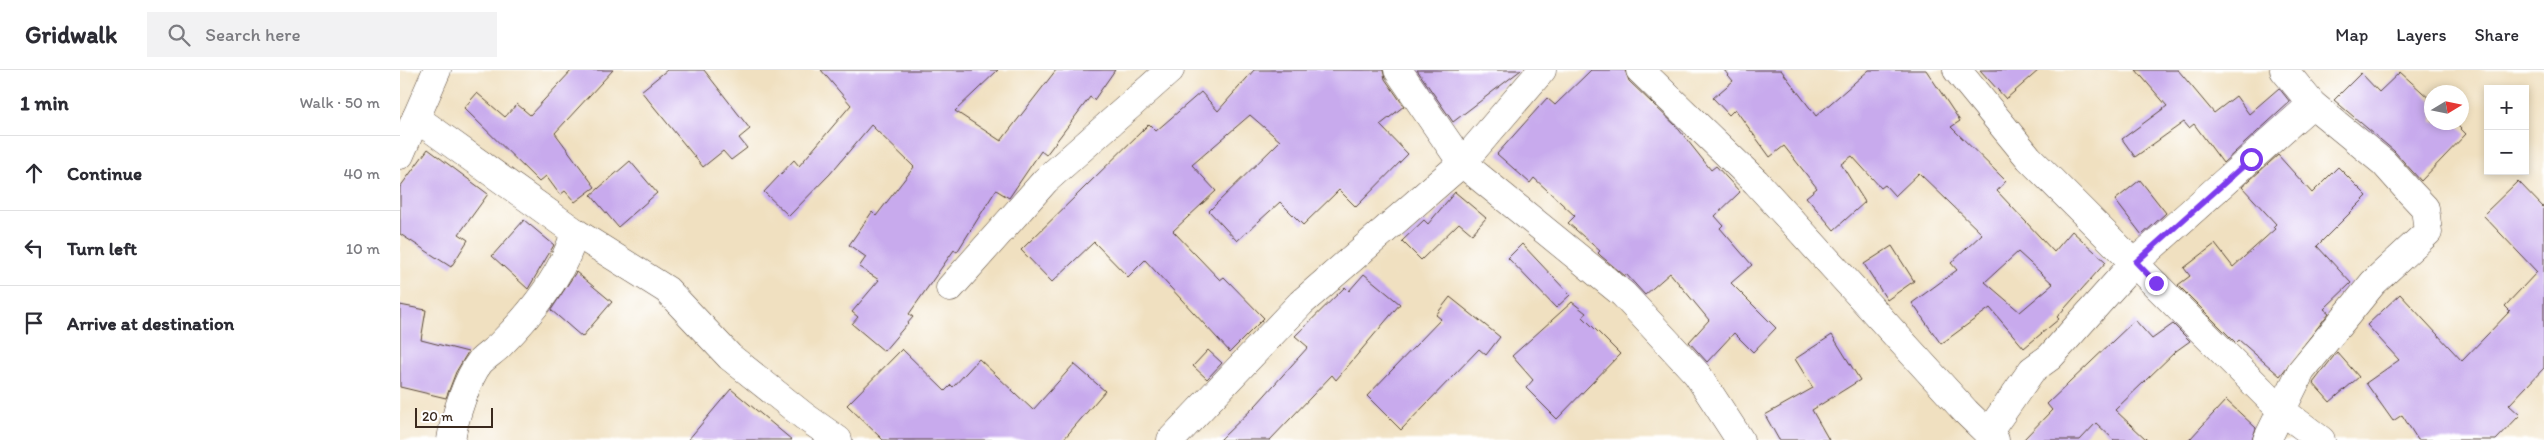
<!DOCTYPE html>
<html lang="en">
<head>
<meta charset="utf-8">
<style>
	body { margin:0; font-family:Itim,sans-serif; background:#f2f2f3; color:#2b2b33 }
	.controls { position:absolute; right:15px; top:15px; display:grid; overflow:hidden; border-radius:0px; box-shadow:0 2px 8px #0003 }
	.controls button { width:45px; height:45px; display:grid; place-items:center; padding:0; border:0; border-bottom:1px solid #e1e1e2; background:#fff; color:#2b2b33; font:25px sans-serif }
	.compass { position:absolute; left:2024px; top:15px; width:45px; height:45px; border-radius:50%; background:#fff; box-shadow:0 2px 8px #0003; rotate:80deg }
	.scale { position:absolute; left:15px; bottom:12px; width:78px; box-sizing:border-box; padding-left:5px; border:2px solid #3b2a1e; border-top:0; font-size:14px; line-height:18px; white-space:nowrap; color:#3b2a1e; -webkit-text-stroke:4px #fff; paint-order:stroke }
	.stop { position:absolute; width:15px; height:15px; margin:-11px; border:4px solid #7c3aed; border-radius:50%; background:#fff }
	.stop.end { background:#7c3aed; border-color:#fff; box-shadow:0 1px 5px #0008 }
	.list { margin:0; padding:0; list-style:none }
	h2 { display:flex; justify-content:space-between; align-items:center; height:65px; margin:0; padding:0 20px; font-size:21px }
	h2 small { font-size:16px; font-weight:400; color:#7c7c81 }
	.list li { display:grid; grid-template-columns:32px 1fr auto; gap:15px; align-items:center; box-sizing:border-box; height:75px; padding:0 20px; border-top:1px solid #e1e1e2 }
	.list b { display:block; font-size:19px; white-space:nowrap }
	.list em { font-size:16px; font-style:normal; color:#7c7c81 }
	.icon { flex:none; width:28px; height:28px; fill:none; stroke:currentColor; stroke-width:2; stroke-linecap:round; stroke-linejoin:round }
	.map { position:relative; flex:none; width:2144px; height:370px; overflow:hidden }
	header { display:flex; align-items:center; gap:30px; box-sizing:border-box; height:70px; padding:0 25px; background:#fff; border-bottom:1px solid #e1e1e2 }
	header strong { font-size:24px }
	nav { display:flex; gap:28px; margin-inline-start:auto; font-size:18px }
	.search { width:350px; height:45px; background:#f2f2f3; display:flex; align-items:center; gap:12px; box-sizing:border-box; padding:0 18px; border-radius:0px; color:#7c7c81; font-size:19px }
	main { display:flex }
	aside { flex:1; background:#fff }
	.map>svg:first-child { display:block }
	.building { fill:#c8aaed; fill-rule:evenodd }
	.lines { fill:none; stroke-linecap:round; stroke-linejoin:round }
	.minor-casing { stroke:#564536; stroke-width:29 }
	.minor { stroke:#fff; stroke-width:28 }
	.route { stroke:#7c3aed; stroke-width:6 }
</style>
</head>
<body>
<header>
<strong>Gridwalk</strong>
<div class="search"><svg class="icon" aria-label="search" viewBox="0 0 24 24"><circle cx="10" cy="10" r="6"/><path d="M15 15l6 6"/></svg>Search here</div>
<nav><a>Map</a><a>Layers</a><a>Share</a></nav>
</header>
<main>
<aside>
<h2>1 min<small>Walk · 50 m</small></h2>
<ul class="list">
<li><svg class="icon" aria-label="ahead" viewBox="0 0 24 24"><path d="M12 20V5M6 11l6-6 6 6"/></svg><div><b>Continue</b></div><em>40 m</em></li>
<li><svg class="icon" aria-label="left" viewBox="0 0 24 24"><path d="M17 20v-9H6M10 6l-5 5 5 5"/></svg><div><b>Turn left</b></div><em>10 m</em></li>
<li><svg class="icon" aria-label="arrive" viewBox="0 0 24 24"><path d="M6 21V4h12l-3 4 3 4H6"/></svg><div><b>Arrive at destination</b></div></li>
</ul>
</aside>
<div class="map">
<svg width="2144" height="370" viewBox="0 0 2144 370">
	<rect width="100%" height="100%" fill="#fff"/>
	<filter id="ink" filterUnits="userSpaceOnUse"><feTurbulence type="fractalNoise" baseFrequency=".02" numOctaves="2"/><feDisplacementMap in="SourceGraphic" scale="10" xChannelSelector="R" yChannelSelector="G"/><feConvolveMatrix kernelMatrix="1 2 1 2 8 2 1 2 1" color-interpolation-filters="sRGB"/></filter>
	<filter id="wash" filterUnits="userSpaceOnUse"><feTurbulence type="fractalNoise" baseFrequency=".0096" numOctaves="4" result="noise"/><feDisplacementMap in="SourceGraphic" scale="20" xChannelSelector="R" yChannelSelector="G"/><feGaussianBlur stdDeviation="1.12" result="paint"/><feColorMatrix in="noise" values="0 0 0 0 0 0 0 0 0 0 0 0 0 0 0 0 0 1.4 0 .05"/><feComposite in="paint" operator="in"/></filter>
	<g filter="url(#wash)">
		<rect width="100%" height="100%" fill="#f0e0c0"/>
		<g id="blocks">
			<!-- building -->
			<g class="building">
				<polygon points="172,0 213,0 155,63 195,117 175,132 165,121 160,125 146,106 139,112 64,38 77,23 105,47 117,34 130,45"/>
				<polygon points="267,0 304,0 350,59 339,68 347,78 331,90 323,81 303,97 241,21"/>
				<polygon points="421,0 598,0 555,41 601,71 656,0 715,0 694,30 690,27 646,85 641,81 609,128 596,120 557,182 554,180 509,244 513,247 484,281 452,254 458,247 452,242 479,210 459,197 466,187 449,175 472,142 476,146 514,97 471,55 430,104 389,146 364,122 394,90 399,96 451,35"/>
				<polygon points="854,0 983,0 985,9 1004,36 980,55 1008,84 956,137 939,120 903,155 880,132 837,171 809,141 880,71 850,45 792,95 816,121 773,161 820,210 824,207 864,248 830,282 745,190 728,207 694,172 652,212 621,180 749,54 756,61 801,22 818,41"/>
				<polygon points="1017,0 1121,0 1053,52"/>
				<polygon points="1191,0 1225,0 1229,11 1276,56 1311,100 1316,96 1340,122 1315,146 1323,155 1320,158 1352,195 1331,213 1376,258 1353,282 1334,263 1307,292 1289,272 1309,250 1270,203 1245,225 1226,204 1225,206 1201,186 1198,183 1200,181 1168,153 1175,146 1134,108 1130,113 1097,84 1147,28 1155,35"/>
				<path d="M1324,0h57l35,46 53,-46h57l34,51 -9,6 55,54 -9,10 57,61 18,-21 34,31 -49,55 2,2 -35,29 -34,-40 -49,36 -29,-41 45,-33 -6,-7 31,-29 -63,-61 -24,23 -10,-11 -4,3 -29,-32 -11,8 24,38 -31,28 -28,-33 11,-9 -33,-42 -14,11 -35,-48 -6,6 -16,-17 20,-17zM1618,182l35,32 -33,28 -35,-30z"/>
				<polygon points="1580,0 1639,0 1606,29"/>
				<polygon points="1736,0 1778,0 1814,43 1836,26 1849,44 1879,18 1890,32 1823,93 1794,54 1789,58 1784,52 1735,87 1722,69 1767,36"/>
				<polygon points="2000,2 2032,31 2032,52 2054,52 2066,64 2021,111 1994,81 1934,30 1961,3 1979,22"/>
				<polygon points="28,79 88,124 59,164 68,170 51,197 0,164 0,117"/>
				<polygon points="1878,85 1912,123 1938,97 1967,126 1917,176 1951,213 1924,239 1929,243 1880,306 1839,270 1836,273 1778,215 1790,206 1784,198 1815,174 1833,197 1875,159 1873,157 1876,154 1842,117"/>
				<polygon points="230,91 257,123 218,157 191,125"/>
				<polygon points="1740,110 1766,143 1742,165 1715,130"/>
				<polygon points="2118,111 2144,138 2144,298 2109,335 2120,345 2096,370 2018,370 2002,345 1993,351 1966,313 1999,290 1967,255 2000,224 2062,291 2110,241 2105,236 2137,202 2083,145"/>
				<polygon points="1055,122 1086,148 1072,164 1059,153 1021,190 1002,171 1024,150 1028,154"/>
				<polygon points="124,150 154,175 128,219 92,186"/>
				<polygon points="1122,174 1170,225 1156,238 1108,188"/>
				<polygon points="1492,176 1514,211 1487,230 1464,194"/>
				<polygon points="176,202 212,232 182,267 151,240"/>
				<polygon points="964,204 1000,234 936,310 932,305 870,370 820,370 857,334 908,277 895,266 945,217 949,221"/>
				<polygon points="1050,227 1100,267 1086,285 1079,279 1001,360 967,326 1041,249 1036,245"/>
				<polygon points="1172,232 1186,243 1183,247 1220,284 1157,349 1126,318 1133,310 1112,286"/>
				<polygon points="0,235 26,240 21,270 68,282 56,302 46,328 0,317"/>
				<polygon points="1735,250 1752,269 1773,254 1790,271 1776,281 1715,340 1747,370 1714,370 1696,353 1680,370 1623,370 1652,340 1647,334"/>
				<polygon points="1432,265 1460,310 1412,340 1429,370 1379,370 1365,345 1413,318 1395,289"/>
				<polygon points="502,279 545,321 551,315 553,317 579,289 633,340 674,294 705,321 663,370 483,370 447,335"/>
				<polygon points="808,280 822,293 807,309 793,296"/>
				<polygon points="1937,282 1959,307 1930,332 1913,313"/>
				<polygon points="331,319 392,370 288,370"/>
				<polygon points="1826,330 1856,358 1852,370 1789,370"/>
			</g>
		</g>
	</g>
	<g filter="url(#ink)">
		<use href="#blocks" fill-opacity="0" stroke="#564536" stroke-width="1"/>
		<g class="lines">
			<!-- minor casing -->
			<g class="minor-casing">
				<g id="minor">
					<polyline points="998,0 1062,93 1223,224 1297,304 1340,370"/>
					<polyline points="1240,0 1356,112 1566,342 1595,370"/>
					<polyline points="1557,0 1629,88 1881,340 1921,370"/>
					<polyline points="16,48 37,0"/>
					<polyline points="0,85 16,48 175,162 267,220 330,287 404,346 438,370"/>
					<polyline points="550,218 645,111 770,0"/>
					<polyline points="1588,363 1632,300 1650,287 1735,192 1912,34"/>
					<path d="M51,370c3,-21 16,-62 29,-78 6,-6 14,-11 20,-17 32,-32 63,-70 75,-113"/>
					<polyline points="771,370 901,233 1062,93 1142,0"/>
					<polyline points="1867,370 1901,301 1973,213 2028,162 2025,138 2008,120 1984,93 1912,34 1884,0"/>
				</g>
			</g>
			<!-- minor -->
			<use href="#minor" class="minor"/>
		</g>
	</g>
	<g class="lines" filter="url(#ink)">
		<!-- route -->
		<polyline class="route" points="1756,213 1736,192 1851,89"/>
	</g>
</svg>
<div class="controls">
<button>+</button>
<button>−</button>
</div>
<svg class="compass" viewBox="-18 -18 36 36"><path d="M0-13l5 13h-10z" fill="#e53935"/><path d="M0 13l5-13h-10z" fill="#7c7c81"/></svg>
<div class="scale">20 m</div>
<div class="stop" style="left:1851px;top:89px"></div>
<div class="stop end" style="left:1756px;top:213px"></div>
</div>
</main>
</body>
</html>
